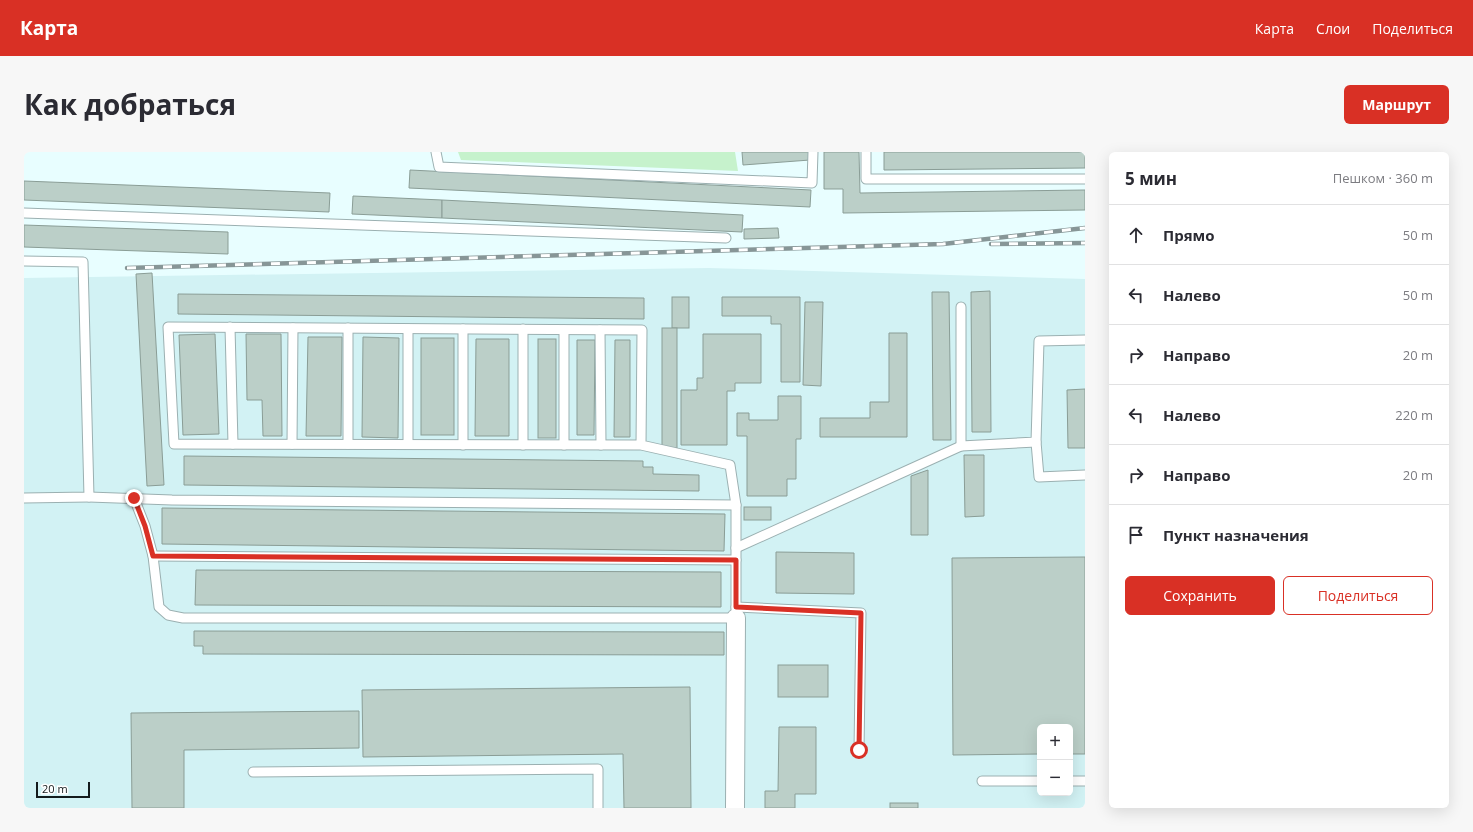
<!DOCTYPE html>
<html lang="ru">
<head>
<meta charset="utf-8">
<style>
	body { margin:0; font-family:"Open Sans",sans-serif; background:#f7f7f7; color:#2b2b33 }
	.controls { position:absolute; right:12px; bottom:12px; display:grid; overflow:hidden; border-radius:6px; box-shadow:0 4px 16px #0002 }
	.controls button { width:36px; height:36px; display:grid; place-items:center; padding:0; border:0; border-bottom:1px solid #e1e1e2; background:#fff; color:#2b2b33; font:20px sans-serif }
	.scale { position:absolute; left:12px; bottom:10px; width:54px; box-sizing:border-box; padding-left:4px; border:2px solid #131b1c; border-top:0; font-size:11px; line-height:14px; white-space:nowrap; color:#131b1c; -webkit-text-stroke:3px #fff; paint-order:stroke }
	.stop { position:absolute; width:12px; height:12px; margin:-9px; border:3px solid #d93025; border-radius:50%; background:#fff }
	.stop.end { background:#d93025; border-color:#fff; box-shadow:0 1px 4px #0008 }
	.list { margin:0; padding:0; list-style:none }
	h2 { display:flex; justify-content:space-between; align-items:center; height:52px; margin:0; padding:0 16px; font-size:17px }
	h2 small { font-size:13px; font-weight:400; color:#7c7c81 }
	.list li { display:grid; grid-template-columns:26px 1fr auto; gap:12px; align-items:center; box-sizing:border-box; height:60px; padding:0 16px; border-top:1px solid #e1e1e2 }
	.list b { display:block; font-size:15px; white-space:nowrap }
	.list em { font-size:13px; font-style:normal; color:#7c7c81 }
	.actions { display:flex; gap:8px; padding:12px 16px }
	.actions a { flex:1; padding:9px 0; border:1px solid #d93025; border-radius:6px; text-align:center; font-size:14px; color:#d93025 }
	.actions .main { background:#d93025; color:#fff }
	.icon { flex:none; width:22px; height:22px; fill:none; stroke:currentColor; stroke-width:2; stroke-linecap:round; stroke-linejoin:round }
	.map { position:relative; flex:none; width:1061px; height:656px; overflow:hidden; border-radius:6px }
	header { display:flex; align-items:center; gap:24px; box-sizing:border-box; height:56px; padding:0 20px; background:#d93025; color:#fff }
	header strong { font-size:19px }
	nav { display:flex; gap:22px; margin-inline-start:auto; font-size:14px }
	.intro { display:flex; align-items:center; justify-content:space-between; box-sizing:border-box; height:96px; padding:0 24px }
	h1 { margin:0; font-size:28px }
	.button { padding:10px 18px; border-radius:6px; background:#d93025; color:#fff; font-size:14px; font-weight:700 }
	main { display:flex; gap:24px; padding:0 24px }
	aside { flex:1; background:#fff; border-radius:6px; box-shadow:0 4px 16px #0002 }
	.map>svg:first-child { display:block }
	.built { fill:#d2f2f4; fill-rule:evenodd }
	.green { fill:#c6f2cc }
	.building { fill:#bbcfc8; stroke:#8a9d96 }
	.lines { fill:none; stroke-linecap:round; stroke-linejoin:round }
	.lane-casing { stroke:#9bb0b1; stroke-width:11 }
	.street-casing { stroke:#9bb0b1; stroke-width:20 }
	.lane { stroke:#fff; stroke-width:9 }
	.street { stroke:#fff; stroke-width:18 }
	.rail-casing { stroke:#879697; stroke-width:4.5 }
	.rail { stroke:#fff; stroke-width:3; stroke-dasharray:9; stroke-linecap:butt }
	.route { stroke:#d93025; stroke-width:5 }
</style>
</head>
<body>
<header>
<strong>Карта</strong>
<nav><a>Карта</a><a>Слои</a><a>Поделиться</a></nav>
</header>
<div class="intro"><h1>Как добраться</h1><a class="button">Маршрут</a></div>
<main>
<div class="map">
<svg width="1061" height="656" viewBox="0 0 1061 656">
	<rect width="100%" height="100%" fill="#e8feff"/>
	<!-- built -->
	<path class="built" d="M685,116l376,11v529h-1061v-530zM1016,575h30v66h-30z"/>
	<!-- green -->
	<polygon class="green" points="434,0 711,0 714,19 437,8"/>
	<!-- building -->
	<g class="building">
		<polygon points="718,0 785,0 786,8 719,13"/>
		<polygon points="800,0 835,0 836,41 1061,38 1061,58 819,61 819,37 800,37"/>
		<polygon points="860,0 1061,0 1061,16 860,18"/>
		<polygon points="386,18 787,38 786,55 385,36"/>
		<polygon points="0,29 306,41 305,60 0,48"/>
		<polygon points="329,44 418,48 418,66 328,62"/>
		<polygon points="418,48 719,63 718,80 418,66"/>
		<polygon points="0,73 204,80 204,102 0,95"/>
		<polygon points="754,76 755,86 720,87 720,77"/>
		<polygon points="128,121 140,333 123,334 112,122"/>
		<polygon points="966,139 967,280 948,280 947,140"/>
		<polygon points="908,140 925,140 927,288 909,288"/>
		<polygon points="154,142 620,146 620,167 154,162"/>
		<rect x="648" y="145" width="17" height="31"/>
		<polygon points="698,145 776,145 776,230 757,230 757,172 747,172 747,164 698,164"/>
		<polygon points="781,150 799,150 797,234 779,233"/>
		<rect x="638" y="176" width="15" height="120"/>
		<polygon points="865,181 883,181 883,285 796,285 796,266 846,266 846,250 865,250"/>
		<polygon points="191,182 195,282 159,283 155,183"/>
		<polygon points="222,182 257,182 258,284 239,284 238,248 223,248"/>
		<polygon points="679,182 737,182 737,231 711,231 711,239 703,239 703,293 657,293 657,238 673,238 673,226 679,226"/>
		<polygon points="284,185 318,185 317,284 282,284"/>
		<polygon points="339,185 375,186 374,286 338,285"/>
		<rect x="397" y="186" width="33" height="97"/>
		<polygon points="452,187 485,187 485,284 451,284"/>
		<rect x="514" y="187" width="18" height="99"/>
		<polygon points="553,188 571,188 570,283 553,283"/>
		<polygon points="591,188 606,188 606,285 590,285"/>
		<polygon points="1061,237 1061,296 1044,296 1043,238"/>
		<polygon points="754,244 777,244 777,287 772,287 772,327 763,327 763,344 723,344 723,284 713,284 713,261 725,261 725,268 754,268"/>
		<polygon points="940,303 960,303 960,364 941,365"/>
		<polygon points="160,304 619,309 619,315 629,315 629,322 675,323 675,339 160,333"/>
		<polygon points="904,318 904,383 887,383 887,324"/>
		<rect x="720" y="355" width="27" height="13"/>
		<polygon points="138,356 701,362 700,399 138,392"/>
		<polygon points="752,400 830,401 830,442 752,441"/>
		<polygon points="1061,405 1061,602 1046,602 1046,575 1016,575 1016,602 929,603 928,406"/>
		<polygon points="172,418 697,420 697,455 171,453"/>
		<polygon points="170,479 700,480 700,503 179,502 179,494 170,494"/>
		<rect x="754" y="513" width="50" height="32"/>
		<polygon points="666,535 667,656 600,656 599,602 339,605 338,538"/>
		<polygon points="335,559 335,596 160,598 160,656 108,656 107,561"/>
		<polygon points="755,575 792,575 792,642 771,642 771,656 741,656 741,639 754,639"/>
		<rect x="866" y="651" width="28" height="5"/>
	</g>
	<g class="lines">
		<!-- lane casing -->
		<g class="lane-casing">
			<g id="lane">
				<polyline points="412,0 415,15 788,31 789,0"/>
				<polyline points="842,0 842,27 1061,27"/>
				<polyline points="0,61 702,86"/>
				<polyline points="0,109 59,110 65,345 0,346"/>
				<polyline points="937,155 937,294"/>
				<polyline points="206,175 209,292"/>
				<polyline points="324,176 324,292"/>
				<polyline points="384,177 384,292"/>
				<polyline points="439,177 439,293"/>
				<polyline points="499,177 499,293"/>
				<polyline points="540,178 540,293"/>
				<polyline points="576,178 577,293"/>
				<polyline points="1012,290 1015,325 1061,323"/>
				<polyline points="268,292 269,176"/>
				<polyline points="65,345 148,348 712,353"/>
				<polyline points="110,346 121,374 129,404 135,455 144,463 159,466 712,466 712,353 706,313 617,293 150,292 144,175 618,178 617,293"/>
				<polyline points="712,396 937,294 1012,290 1015,189 1061,188"/>
				<polyline points="129,404 712,408"/>
				<polyline points="712,455 837,461 835,598"/>
				<polyline points="229,620 574,617 574,656"/>
				<polyline points="958,629 1016,629"/>
				<polyline points="1046,629 1061,629"/>
			</g>
		</g>
		<!-- street casing -->
		<g class="street-casing">
			<polyline id="street" points="711,656 712,466"/>
		</g>
		<!-- lane -->
		<use href="#lane" class="lane"/>
		<!-- street -->
		<use href="#street" class="street"/>
		<!-- rail casing -->
		<g class="rail-casing">
			<g id="rail">
				<polyline points="967,92 1061,91"/>
				<polyline points="103,116 919,92 1061,76"/>
			</g>
		</g>
		<!-- rail -->
		<use href="#rail" class="rail"/>
	</g>
	<g class="lines">
		<!-- route -->
		<polyline class="route" points="110,346 121,374 129,404 712,408 712,455 837,461 835,598"/>
	</g>
</svg>
<div class="controls">
<button>+</button>
<button>−</button>
</div>
<div class="scale">20 m</div>
<div class="stop" style="left:835px;top:598px"></div>
<div class="stop end" style="left:110px;top:346px"></div>
</div>
<aside>
<h2>5 мин<small>Пешком · 360 m</small></h2>
<ul class="list">
<li><svg class="icon" aria-label="ahead" viewBox="0 0 24 24"><path d="M12 20V5M6 11l6-6 6 6"/></svg><div><b>Прямо</b></div><em>50 m</em></li>
<li><svg class="icon" aria-label="left" viewBox="0 0 24 24"><path d="M17 20v-9H6M10 6l-5 5 5 5"/></svg><div><b>Налево</b></div><em>50 m</em></li>
<li><svg class="icon" aria-label="right" viewBox="0 0 24 24"><path d="M7 20v-9h11M14 6l5 5-5 5"/></svg><div><b>Направо</b></div><em>20 m</em></li>
<li><svg class="icon" aria-label="left" viewBox="0 0 24 24"><path d="M17 20v-9H6M10 6l-5 5 5 5"/></svg><div><b>Налево</b></div><em>220 m</em></li>
<li><svg class="icon" aria-label="right" viewBox="0 0 24 24"><path d="M7 20v-9h11M14 6l5 5-5 5"/></svg><div><b>Направо</b></div><em>20 m</em></li>
<li><svg class="icon" aria-label="arrive" viewBox="0 0 24 24"><path d="M6 21V4h12l-3 4 3 4H6"/></svg><div><b>Пункт назначения</b></div></li>
</ul>
<div class="actions"><a class="main">Сохранить</a><a>Поделиться</a></div>
</aside>
</main>
</body>
</html>
